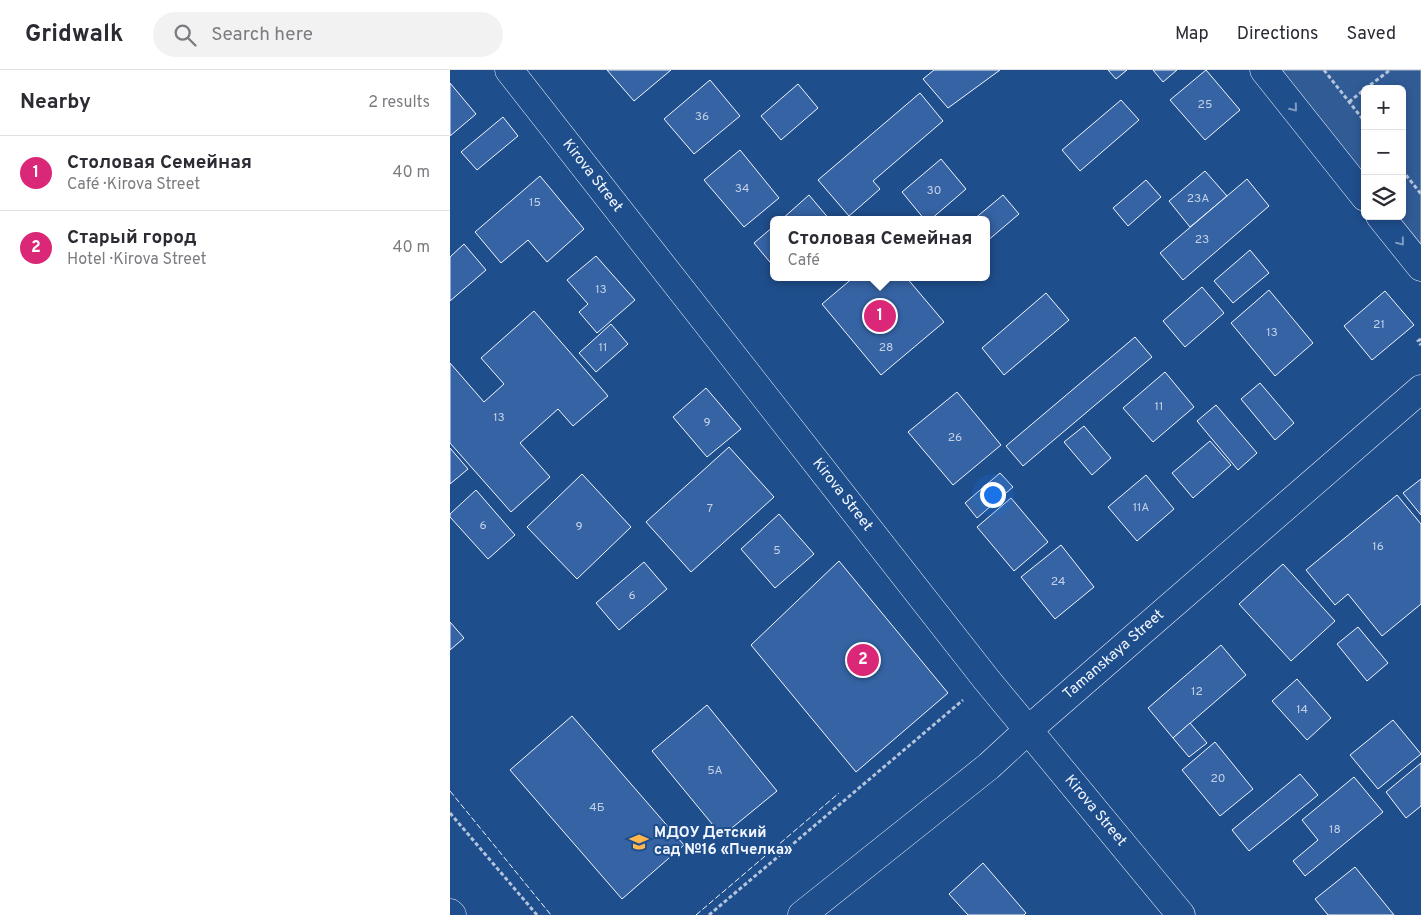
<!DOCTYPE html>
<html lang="en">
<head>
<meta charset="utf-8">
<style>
	body { margin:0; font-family:Overpass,sans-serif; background:#f2f2f3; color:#2b2b33 }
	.controls { position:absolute; right:15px; top:15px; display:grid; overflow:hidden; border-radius:8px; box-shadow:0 2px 8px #0003 }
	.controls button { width:45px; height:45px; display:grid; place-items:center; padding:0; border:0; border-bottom:1px solid #e1e1e2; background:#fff; color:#2b2b33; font:25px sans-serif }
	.you { position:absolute; left:542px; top:424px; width:18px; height:18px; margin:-12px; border:4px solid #fff; border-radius:50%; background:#1a73e8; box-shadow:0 0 0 8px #1a73e833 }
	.badge { display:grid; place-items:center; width:32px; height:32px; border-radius:50%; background:#db2777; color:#fff; font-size:16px; font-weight:700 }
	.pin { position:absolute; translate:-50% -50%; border:2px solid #fff; box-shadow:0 1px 5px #0006 }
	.popup { position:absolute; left:320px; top:146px; width:220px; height:65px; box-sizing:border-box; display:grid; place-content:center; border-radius:8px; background:#fff; filter:drop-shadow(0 1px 4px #0005); font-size:16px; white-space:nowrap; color:#7c7c81 }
	.popup b { font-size:19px; color:#2b2b33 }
	.popup::after { content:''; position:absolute; left:50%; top:100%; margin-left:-10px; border:10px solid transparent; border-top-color:#fff }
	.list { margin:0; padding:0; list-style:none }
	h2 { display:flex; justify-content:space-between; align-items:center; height:65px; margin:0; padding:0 20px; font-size:21px }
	h2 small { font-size:16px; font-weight:400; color:#7c7c81 }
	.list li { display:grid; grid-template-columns:32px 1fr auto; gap:15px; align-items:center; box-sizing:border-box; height:75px; padding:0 20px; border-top:1px solid #e1e1e2 }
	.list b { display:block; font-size:19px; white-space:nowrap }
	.list p { margin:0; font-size:16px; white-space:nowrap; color:#7c7c81 }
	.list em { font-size:16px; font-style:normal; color:#7c7c81 }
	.icon { flex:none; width:28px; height:28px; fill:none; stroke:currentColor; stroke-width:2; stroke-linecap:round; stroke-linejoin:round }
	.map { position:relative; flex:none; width:971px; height:845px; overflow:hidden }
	header { display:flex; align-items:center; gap:30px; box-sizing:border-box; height:70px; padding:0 25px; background:#fff; border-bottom:1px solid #e1e1e2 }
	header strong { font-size:24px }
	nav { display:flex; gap:28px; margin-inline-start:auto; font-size:18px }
	.search { width:350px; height:45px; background:#f2f2f3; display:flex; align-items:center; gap:12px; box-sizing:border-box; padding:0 18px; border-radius:28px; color:#7c7c81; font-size:19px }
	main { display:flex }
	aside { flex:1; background:#fff }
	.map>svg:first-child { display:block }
	.built { fill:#305b95; stroke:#a8bbd7 }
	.building { fill:#3563a3; stroke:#f2f6ff }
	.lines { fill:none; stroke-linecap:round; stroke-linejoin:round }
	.street-casing { stroke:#f2f6ff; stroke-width:29 }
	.path { stroke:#b3c4dc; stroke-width:3; stroke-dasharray:4 2.5; stroke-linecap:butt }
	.street { stroke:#1f4e8c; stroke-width:28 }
	.fence { stroke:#f2f6ff; stroke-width:1; stroke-dasharray:6 2.5; stroke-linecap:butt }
	.oneway { stroke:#7e9ac0 }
	.labels { text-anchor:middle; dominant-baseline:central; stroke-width:4; stroke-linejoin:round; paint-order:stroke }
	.number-label { font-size:12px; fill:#c3d1e8 }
	.street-label { font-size:15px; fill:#f2f6ff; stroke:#1f4e8c }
	.poi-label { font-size:15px; font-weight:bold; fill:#f2f6ff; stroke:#1f4e8c; text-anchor:start }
</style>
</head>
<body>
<header>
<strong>Gridwalk</strong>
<div class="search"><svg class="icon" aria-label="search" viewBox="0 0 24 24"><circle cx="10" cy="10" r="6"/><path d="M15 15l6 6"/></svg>Search here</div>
<nav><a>Map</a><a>Directions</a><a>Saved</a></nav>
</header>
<main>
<aside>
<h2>Nearby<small>2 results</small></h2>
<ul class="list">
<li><span class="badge">1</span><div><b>Столовая Семейная</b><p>Café · Kirova Street</p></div><em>40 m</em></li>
<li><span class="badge">2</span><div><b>Старый город</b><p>Hotel · Kirova Street</p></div><em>40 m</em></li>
</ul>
</aside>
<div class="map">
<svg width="971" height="845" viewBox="0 0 971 845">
	<rect width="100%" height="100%" fill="#1f4e8c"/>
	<!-- built -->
	<polygon class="built" points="826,0 971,0 971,184 941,146 952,146 952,19 915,19 915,113"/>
	<!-- building -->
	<g class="building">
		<polygon points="157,0 221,0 184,31"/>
		<polygon points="484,0 550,0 498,38 473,9"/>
		<polygon points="658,0 677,0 666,9"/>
		<polygon points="703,0 727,0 713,12"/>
		<polygon points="756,0 790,40 755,70 720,30"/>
		<polygon points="260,10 290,46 244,84 214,49"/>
		<polygon points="0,13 26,44 0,66"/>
		<polygon points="348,14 368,38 331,70 311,46"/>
		<polygon points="470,23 493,51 423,111 430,119 399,146 368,110"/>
		<polygon points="671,30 689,50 630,101 612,80"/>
		<polygon points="53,47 68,66 27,100 11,82"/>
		<polygon points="290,80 329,128 294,157 254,110"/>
		<polygon points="491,89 516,119 480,150 475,150 452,122"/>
		<polygon points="755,101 777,126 740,157 719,131"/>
		<polygon points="90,106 134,159 97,192 78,170 51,193 25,162"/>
		<polygon points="797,109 819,136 733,210 710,183"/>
		<polygon points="696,110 711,127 678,156 663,138"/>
		<polygon points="359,125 380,150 331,150"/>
		<polygon points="553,125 569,144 536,172 536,150 523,150"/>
		<polygon points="324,156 324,197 304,173"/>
		<polygon points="14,174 36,200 0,231 0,187"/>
		<polygon points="800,180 819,203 783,233 764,211"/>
		<polygon points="146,186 185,230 147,263 129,242 138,234 117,210"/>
		<polygon points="404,207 456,207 494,252 431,305 372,234"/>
		<polygon points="752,217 774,243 735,277 713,251"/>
		<polygon points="819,220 863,273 825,306 781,253"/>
		<polygon points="935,221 964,255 922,290 894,256"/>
		<polygon points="596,223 619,250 554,305 532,278"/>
		<polygon points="84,241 158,326 123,356 108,339 70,373 100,407 61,442 0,373 0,293 34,332 54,314 31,288"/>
		<polygon points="161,254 178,274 146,302 129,283"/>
		<polygon points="685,267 702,287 573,396 556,376"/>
		<polygon points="715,302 744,337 703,372 673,338"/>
		<polygon points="810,313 844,353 825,370 791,329"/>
		<polygon points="256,318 291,359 257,387 223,347"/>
		<polygon points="507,322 551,375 503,415 458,362"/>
		<polygon points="766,335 807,383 788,400 747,351"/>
		<polygon points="634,356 661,388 642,405 614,372"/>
		<polygon points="760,371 781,395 743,428 722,403"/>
		<polygon points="279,377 324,427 241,502 196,452"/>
		<polygon points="0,378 18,399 0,414"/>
		<polygon points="550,403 563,417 527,448 515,433"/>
		<polygon points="132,404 181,457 127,509 77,457"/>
		<polygon points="696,405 724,439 687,471 658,437"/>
		<polygon points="971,409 971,445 953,423"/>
		<polygon points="26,420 65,465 38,489 0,447 0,444"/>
		<polygon points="947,425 971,454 971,534 932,566 898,524 885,535 856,500"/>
		<polygon points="561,428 598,472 564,501 527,457"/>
		<polygon points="329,444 364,484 325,518 291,479"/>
		<polygon points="611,475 644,517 605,549 571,507"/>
		<polygon points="389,491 498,623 406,702 301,575"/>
		<polygon points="194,492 217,519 169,560 146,533"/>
		<polygon points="833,494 885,551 841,591 789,534"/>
		<polygon points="0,552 14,568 0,580"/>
		<polygon points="908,557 938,593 917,611 887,574"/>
		<polygon points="771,575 796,605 723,668 698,638"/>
		<polygon points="847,609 881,648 857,670 822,631"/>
		<polygon points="257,635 327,721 272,766 202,681"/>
		<polygon points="122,646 234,775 172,829 60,700"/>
		<polygon points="943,650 971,684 928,719 900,685"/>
		<polygon points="740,653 757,673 739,687 723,668"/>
		<polygon points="765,672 803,719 770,746 732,700"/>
		<polygon points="971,693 971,736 956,748 936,722"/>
		<polygon points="850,704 868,725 799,781 782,760"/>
		<polygon points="904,707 933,742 855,806 843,791 868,770 852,750"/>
		<polygon points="533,793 576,843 574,845 518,845 499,824"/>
		<polygon points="905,797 944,845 878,845 865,829"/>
	</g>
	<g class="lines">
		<!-- street casing -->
		<g class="street-casing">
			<g id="street">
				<polyline points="59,0 536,609 731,845"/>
				<polyline points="814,0 915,127"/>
				<polyline points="930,146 971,197"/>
				<polyline points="0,843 2,845"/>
				<polyline points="352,845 539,696 578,660 971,319"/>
			</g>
		</g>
		<!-- path -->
		<g class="path">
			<polyline points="874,0 915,52"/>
			<polyline points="915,19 940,0"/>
			<polyline points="899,32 915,19"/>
			<polyline points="952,100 971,124"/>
			<polyline points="971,269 968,271 971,275"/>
			<polyline points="0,743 87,845"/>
			<polyline points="259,845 513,630"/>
		</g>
		<!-- street -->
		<use href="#street" class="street"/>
		<!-- fence -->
		<g class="fence">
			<polyline points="0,721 101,845"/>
			<polyline points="246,845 389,723"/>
		</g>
	</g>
	<!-- one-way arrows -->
	<defs><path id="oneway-chevron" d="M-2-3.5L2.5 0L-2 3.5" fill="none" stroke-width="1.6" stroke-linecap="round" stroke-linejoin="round" transform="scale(1.25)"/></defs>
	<g class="oneway">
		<use href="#oneway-chevron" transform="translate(844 38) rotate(51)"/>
		<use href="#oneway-chevron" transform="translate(951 172) rotate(51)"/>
	</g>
	<!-- icons -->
	<defs>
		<g id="school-bare" transform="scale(1.5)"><path d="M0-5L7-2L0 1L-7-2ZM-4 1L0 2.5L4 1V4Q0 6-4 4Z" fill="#ffb74d" stroke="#1f4e8c" stroke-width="2.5" paint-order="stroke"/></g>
	</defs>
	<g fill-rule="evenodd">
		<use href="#school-bare" x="189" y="772"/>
	</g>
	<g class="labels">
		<!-- number labels -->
		<g class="number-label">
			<text x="755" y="35">25</text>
			<text x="252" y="47">36</text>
			<text x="292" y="119">34</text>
			<text x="484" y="121">30</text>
			<text x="748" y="129">23А</text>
			<text x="85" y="133">15</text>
			<text x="752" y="170">23</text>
			<text x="151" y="220">13</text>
			<text x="929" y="255">21</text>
			<text x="822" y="263">13</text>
			<text x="153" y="278">11</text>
			<text x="436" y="278">28</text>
			<text x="709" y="337">11</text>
			<text x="49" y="348">13</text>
			<text x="257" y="353">9</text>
			<text x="505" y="368">26</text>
			<text x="691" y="438">11А</text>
			<text x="260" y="439">7</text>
			<text x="33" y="456">6</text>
			<text x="129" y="457">9</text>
			<text x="928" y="477">16</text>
			<text x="327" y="481">5</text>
			<text x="608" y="512">24</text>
			<text x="182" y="526">6</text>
			<text x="747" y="622">12</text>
			<text x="852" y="640">14</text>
			<text x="265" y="701">5А</text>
			<text x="768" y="709">20</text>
			<text x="147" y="738">4Б</text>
			<text x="885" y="760">18</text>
		</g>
		<!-- street labels -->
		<g class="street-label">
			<text transform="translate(142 106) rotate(52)">Kirova Street</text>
			<text transform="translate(392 425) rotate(52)">Kirova Street</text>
			<text transform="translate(664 585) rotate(-41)">Tamanskaya Street</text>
			<text transform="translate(645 741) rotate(50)">Kirova Street</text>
		</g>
		<!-- poi labels -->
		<g class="poi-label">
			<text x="204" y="763">МДОУ Детский<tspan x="204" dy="17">сад №16 «Пчелка»</tspan></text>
		</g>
	</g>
</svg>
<div class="controls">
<button>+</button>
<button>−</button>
<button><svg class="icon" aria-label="layers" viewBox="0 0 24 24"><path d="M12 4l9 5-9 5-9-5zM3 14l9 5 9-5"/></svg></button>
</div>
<div class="you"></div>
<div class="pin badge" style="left:430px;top:246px">1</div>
<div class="popup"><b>Столовая Семейная</b>Café</div>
<div class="pin badge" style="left:413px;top:590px">2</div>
</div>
</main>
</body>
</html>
